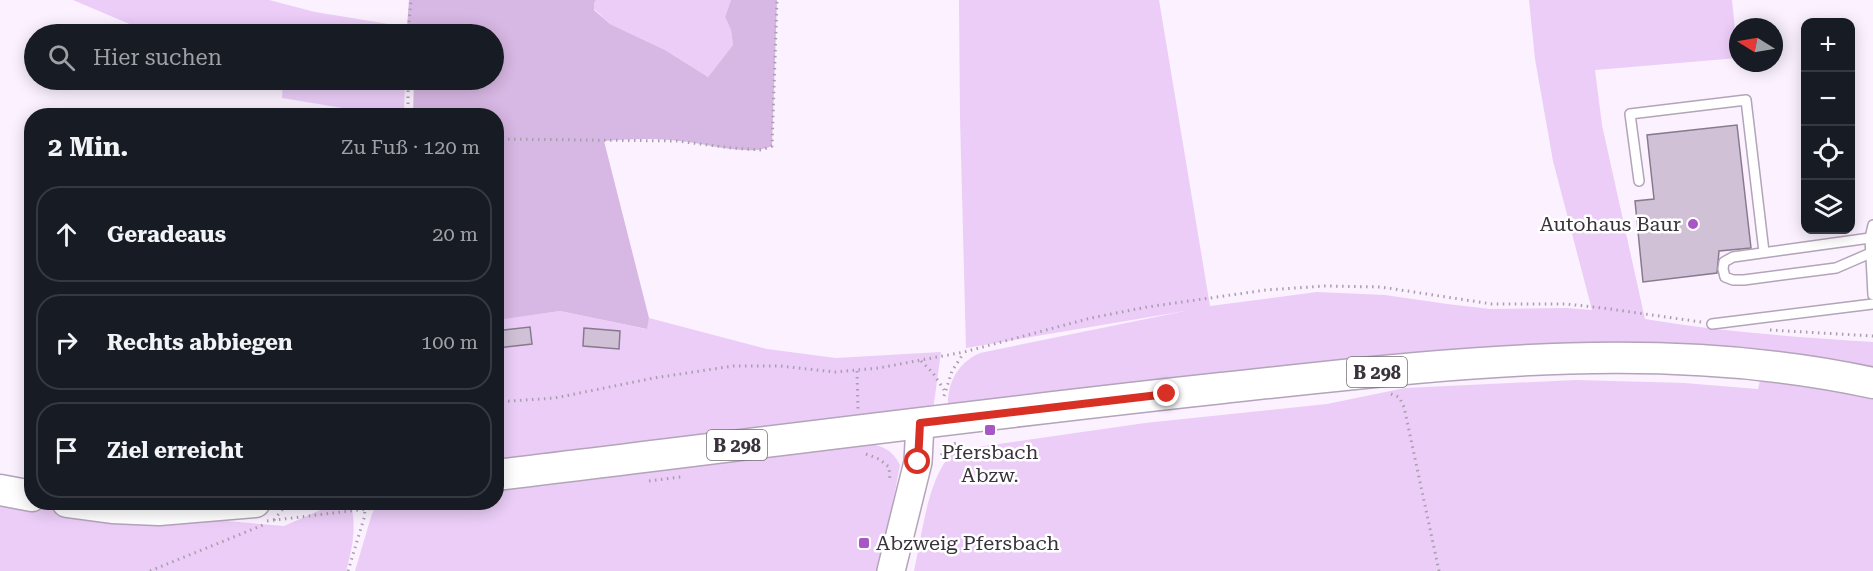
<!DOCTYPE html>
<html lang="de">
<head>
<meta charset="utf-8">
<style>
	body { margin:0; font-family:"Roboto Serif",serif; background:#20242c; color:#f1f3f6 }
	.controls { position:absolute; right:18px; top:18px; display:grid; overflow:hidden; border-radius:12px; box-shadow:0 3px 15px #0003 }
	.controls button { width:54px; height:54px; display:grid; place-items:center; padding:0; border:0; border-bottom:2px solid #363941; background:#171b24; color:#f1f3f6; font:30px sans-serif }
	.compass { position:absolute; left:1729px; top:18px; width:54px; height:54px; border-radius:50%; background:#171b24; box-shadow:0 3px 15px #0003; rotate:281deg }
	.stop { position:absolute; width:18px; height:18px; margin:-14px; border:4px solid #d93025; border-radius:50%; background:#fff }
	.stop.end { background:#d93025; border-color:#fff; box-shadow:0 2px 6px #0008 }
	.list { margin:0; padding:0; list-style:none }
	h2 { display:flex; justify-content:space-between; align-items:center; height:78px; margin:0; padding:0 24px; font-size:26px }
	h2 small { font-size:20px; font-weight:400; color:#9ea1a6 }
	.list li { display:grid; grid-template-columns:39px 1fr auto; gap:18px; align-items:center; box-sizing:border-box; height:96px; margin:0 12px 12px; padding:0 12px; border:2px solid #363941; border-radius:24px }
	.list b { display:block; font-size:22px; white-space:nowrap }
	.list em { font-size:20px; font-style:normal; color:#9ea1a6 }
	.icon { flex:none; width:33px; height:33px; fill:none; stroke:currentColor; stroke-width:2; stroke-linecap:round; stroke-linejoin:round }
	.map { position:relative; flex:none; width:1873px; height:571px; overflow:hidden }
	.search { position:absolute; background:#171b24; box-shadow:0 3px 15px #0003; left:24px; top:24px; width:480px; height:66px; display:flex; align-items:center; gap:15px; box-sizing:border-box; padding:0 21px; border-radius:33px; color:#9ea1a6; font-size:22px }
	.panel { position:absolute; background:#171b24; box-shadow:0 3px 15px #0003; left:24px; top:108px; width:480px; height:402px; border-radius:24px }
	.map>svg:first-child { display:block }
	.green { fill:#ebcdf7 }
	.forest { fill:#d7b7e3 }
	.building { fill:#d0c1d6; stroke:#887a8e; stroke-width:1.5 }
	.lines { fill:none; stroke-linecap:round; stroke-linejoin:round }
	.lane-casing { stroke:#b3a4b9; stroke-width:12 }
	.secondary-casing { stroke:#b3a4b9; stroke-width:30 }
	.primary-casing { stroke:#b3a4b9; stroke-width:33 }
	.path { stroke:#a79faa; stroke-width:3; stroke-dasharray:1.5 4.5; stroke-linecap:butt }
	.lane { stroke:#fff; stroke-width:9 }
	.secondary { stroke:#fff; stroke-width:27 }
	.primary { stroke:#fff; stroke-width:30 }
	.route { stroke:#d93025; stroke-width:8 }
	.poi-dot { fill:#a856c6; stroke:#fff; stroke-width:2 }
	.labels { text-anchor:middle; dominant-baseline:central; stroke-width:5; stroke-linejoin:round; paint-order:stroke }
	.shield { fill:#fff; stroke:#747076; stroke-width:1.5 }
	.shield-label { font-size:18px; font-weight:bold; fill:#39333b }
	.poi-label { font-size:20px; fill:#39333b; stroke:#fff; text-anchor:end }
</style>
</head>
<body>
<div class="map">
<svg width="1873" height="571" viewBox="0 0 1873 571">
	<rect width="100%" height="100%" fill="#fbf1ff"/>
	<!-- green -->
	<g class="green">
		<polygon points="73,0 269,0 315,12 407,27 407,34 153,34"/>
		<polygon points="596,0 731,0 725,17 731,30 733,45 708,77 665,50 610,24 594,9 594,3"/>
		<path d="M959,0h200l51,306 107,-14 68,3 62,9 43,5 77,-1 25,2 -39,-149 -18,-102 -6,-59h203l6,58 -143,12 7,55 43,194c76,13 151,18 228,23v26l-93,-12 -832,51c-1,-23 9,-44 32,-54l205,-42 -219,37 -6,-231z"/>
		<polygon points="283,80 405,80 404,115 385,115 282,98"/>
		<polygon points="560,311 646,329 649,318 767,349 836,358 941,352 933,410 497,463 496,320"/>
		<path d="M1576,380l108,3 74,6 2,-8 113,14v176h-959c8,-35 14,-99 42,-121l189,-27 182,-19 78,-16z"/>
		<path d="M868,444c15,1 25,7 32,21l-20,106h-525l16,-54 3,-8 8,-6 114,-1 1,-18z"/>
		<path d="M0,499l78,15 136,6 70,6 41,-18 14,-3h8l5,4c4,21 0,41 -6,62h-346z"/>
	</g>
	<!-- forest -->
	<path class="forest" d="M409,0h187l-2,3v7l16,14 55,26 43,27 25,-32 -2,-15 -6,-13 6,-17h46l-5,146c-24,11 -66,-3 -93,-5 -24,-3 -51,-2 -75,0l45,177 -2,11 -87,-18 -63,9 -1,-204 -83,-1 1,-35h80v-46h-79v-6l-8,-1z"/>
	<!-- building -->
	<g class="building">
		<polygon points="1737,125 1751,248 1719,251 1717,273 1643,282 1635,201 1654,199 1647,135"/>
		<polygon points="530,327 532,344 498,348 496,331"/>
		<polygon points="584,328 620,331 619,349 583,346"/>
	</g>
	<g class="lines">
		<!-- lane casing -->
		<g class="lane-casing">
			<g id="lane">
				<polyline points="1639,181 1630,114 1746,100 1764,252"/>
				<polyline points="1873,225 1870,238 1873,295"/>
				<polyline points="1870,238 1733,257 1724,262 1723,269 1725,277 1733,280 1744,280 1836,268 1873,252"/>
				<polyline points="1712,324 1873,304"/>
			</g>
		</g>
		<!-- secondary casing -->
		<g class="secondary-casing">
			<polyline id="secondary" points="891,571 918,462 920,423"/>
		</g>
		<!-- primary casing -->
		<g class="primary-casing">
			<g id="primary">
				<path d="M496,475c242,-29 484,-61 726,-87 215,-23 437,-52 651,-5"/>
				<polyline points="0,490 32,496"/>
				<polyline points="67,502 112,508 159,510 255,502"/>
			</g>
		</g>
		<!-- path -->
		<g class="path">
			<polyline points="408,34 411,0"/>
			<polyline points="408,116 408,80"/>
			<polyline points="496,139 677,141 732,148 762,150 772,146 777,0"/>
			<polyline points="1770,330 1873,336"/>
			<polyline points="921,361 933,373 944,390"/>
			<polyline points="857,371 858,409"/>
			<polyline points="1391,394 1399,397 1404,407 1439,571"/>
			<polyline points="944,396 952,371 963,354"/>
			<polyline points="496,402 555,398 654,378 733,366 780,366 835,372 879,368 964,352 1091,318 1147,307 1266,290 1325,286 1381,287 1492,304 1566,304 1603,308 1701,322"/>
			<polyline points="866,454 879,459 889,467 890,481"/>
			<polyline points="941,455 950,445 956,443"/>
			<polyline points="649,481 681,477"/>
			<polyline points="274,520 288,502"/>
			<polyline points="267,521 424,502"/>
			<polyline points="150,571 263,525"/>
			<polyline points="348,571 364,518 366,502"/>
		</g>
		<!-- lane -->
		<use href="#lane" class="lane"/>
		<!-- secondary -->
		<use href="#secondary" class="secondary"/>
		<!-- primary -->
		<use href="#primary" class="primary"/>
	</g>
	<g class="lines">
		<!-- route -->
		<polyline class="route" points="918,462 920,423 1167,394"/>
	</g>
	<!-- markers -->
	<g class="poi-dot">
		<circle cx="1693" cy="224" r="6"/>
		<rect x="984" y="424" width="12" height="12" rx="3"/>
		<rect x="858" y="537" width="12" height="12" rx="3"/>
	</g>
	<g class="labels">
		<!-- shield labels -->
		<g class="shield">
			<rect x="1347" y="357" width="60" height="30" rx="4.5"/>
			<rect x="707" y="430" width="60" height="30" rx="4.5"/>
		</g>
		<g class="shield-label">
			<text x="1377" y="372">B 298</text>
			<text x="737" y="445">B 298</text>
		</g>
		<!-- poi labels -->
		<g class="poi-label">
			<text x="1681" y="224">Autohaus Baur</text>
			<text x="990" y="452" text-anchor="middle">Pfersbach<tspan x="990" dy="23">Abzw.</tspan></text>
			<text x="876" y="543" text-anchor="start">Abzweig Pfersbach</text>
		</g>
	</g>
</svg>
<div class="controls">
<button>+</button>
<button>−</button>
<button><svg class="icon" aria-label="locate" viewBox="0 0 24 24"><circle cx="12" cy="12" r="6"/><path d="M12 2v4M12 18v4M2 12h4M18 12h4"/></svg></button>
<button><svg class="icon" aria-label="layers" viewBox="0 0 24 24"><path d="M12 4l9 5-9 5-9-5zM3 14l9 5 9-5"/></svg></button>
</div>
<svg class="compass" viewBox="-18 -18 36 36"><path d="M0-13l5 13h-10z" fill="#e53935"/><path d="M0 13l5-13h-10z" fill="#9ea1a6"/></svg>
<div class="stop" style="left:918px;top:462px"></div>
<div class="stop end" style="left:1167px;top:394px"></div>
<div class="search"><svg class="icon" aria-label="search" viewBox="0 0 24 24"><circle cx="10" cy="10" r="6"/><path d="M15 15l6 6"/></svg>Hier suchen</div>
<section class="panel">
<h2>2 Min.<small>Zu Fuß · 120 m</small></h2>
<ul class="list">
<li><svg class="icon" aria-label="ahead" viewBox="0 0 24 24"><path d="M12 20V5M6 11l6-6 6 6"/></svg><div><b>Geradeaus</b></div><em>20 m</em></li>
<li><svg class="icon" aria-label="right" viewBox="0 0 24 24"><path d="M7 20v-9h11M14 6l5 5-5 5"/></svg><div><b>Rechts abbiegen</b></div><em>100 m</em></li>
<li><svg class="icon" aria-label="arrive" viewBox="0 0 24 24"><path d="M6 21V4h12l-3 4 3 4H6"/></svg><div><b>Ziel erreicht</b></div></li>
</ul>
</section>
</div>
</body>
</html>
